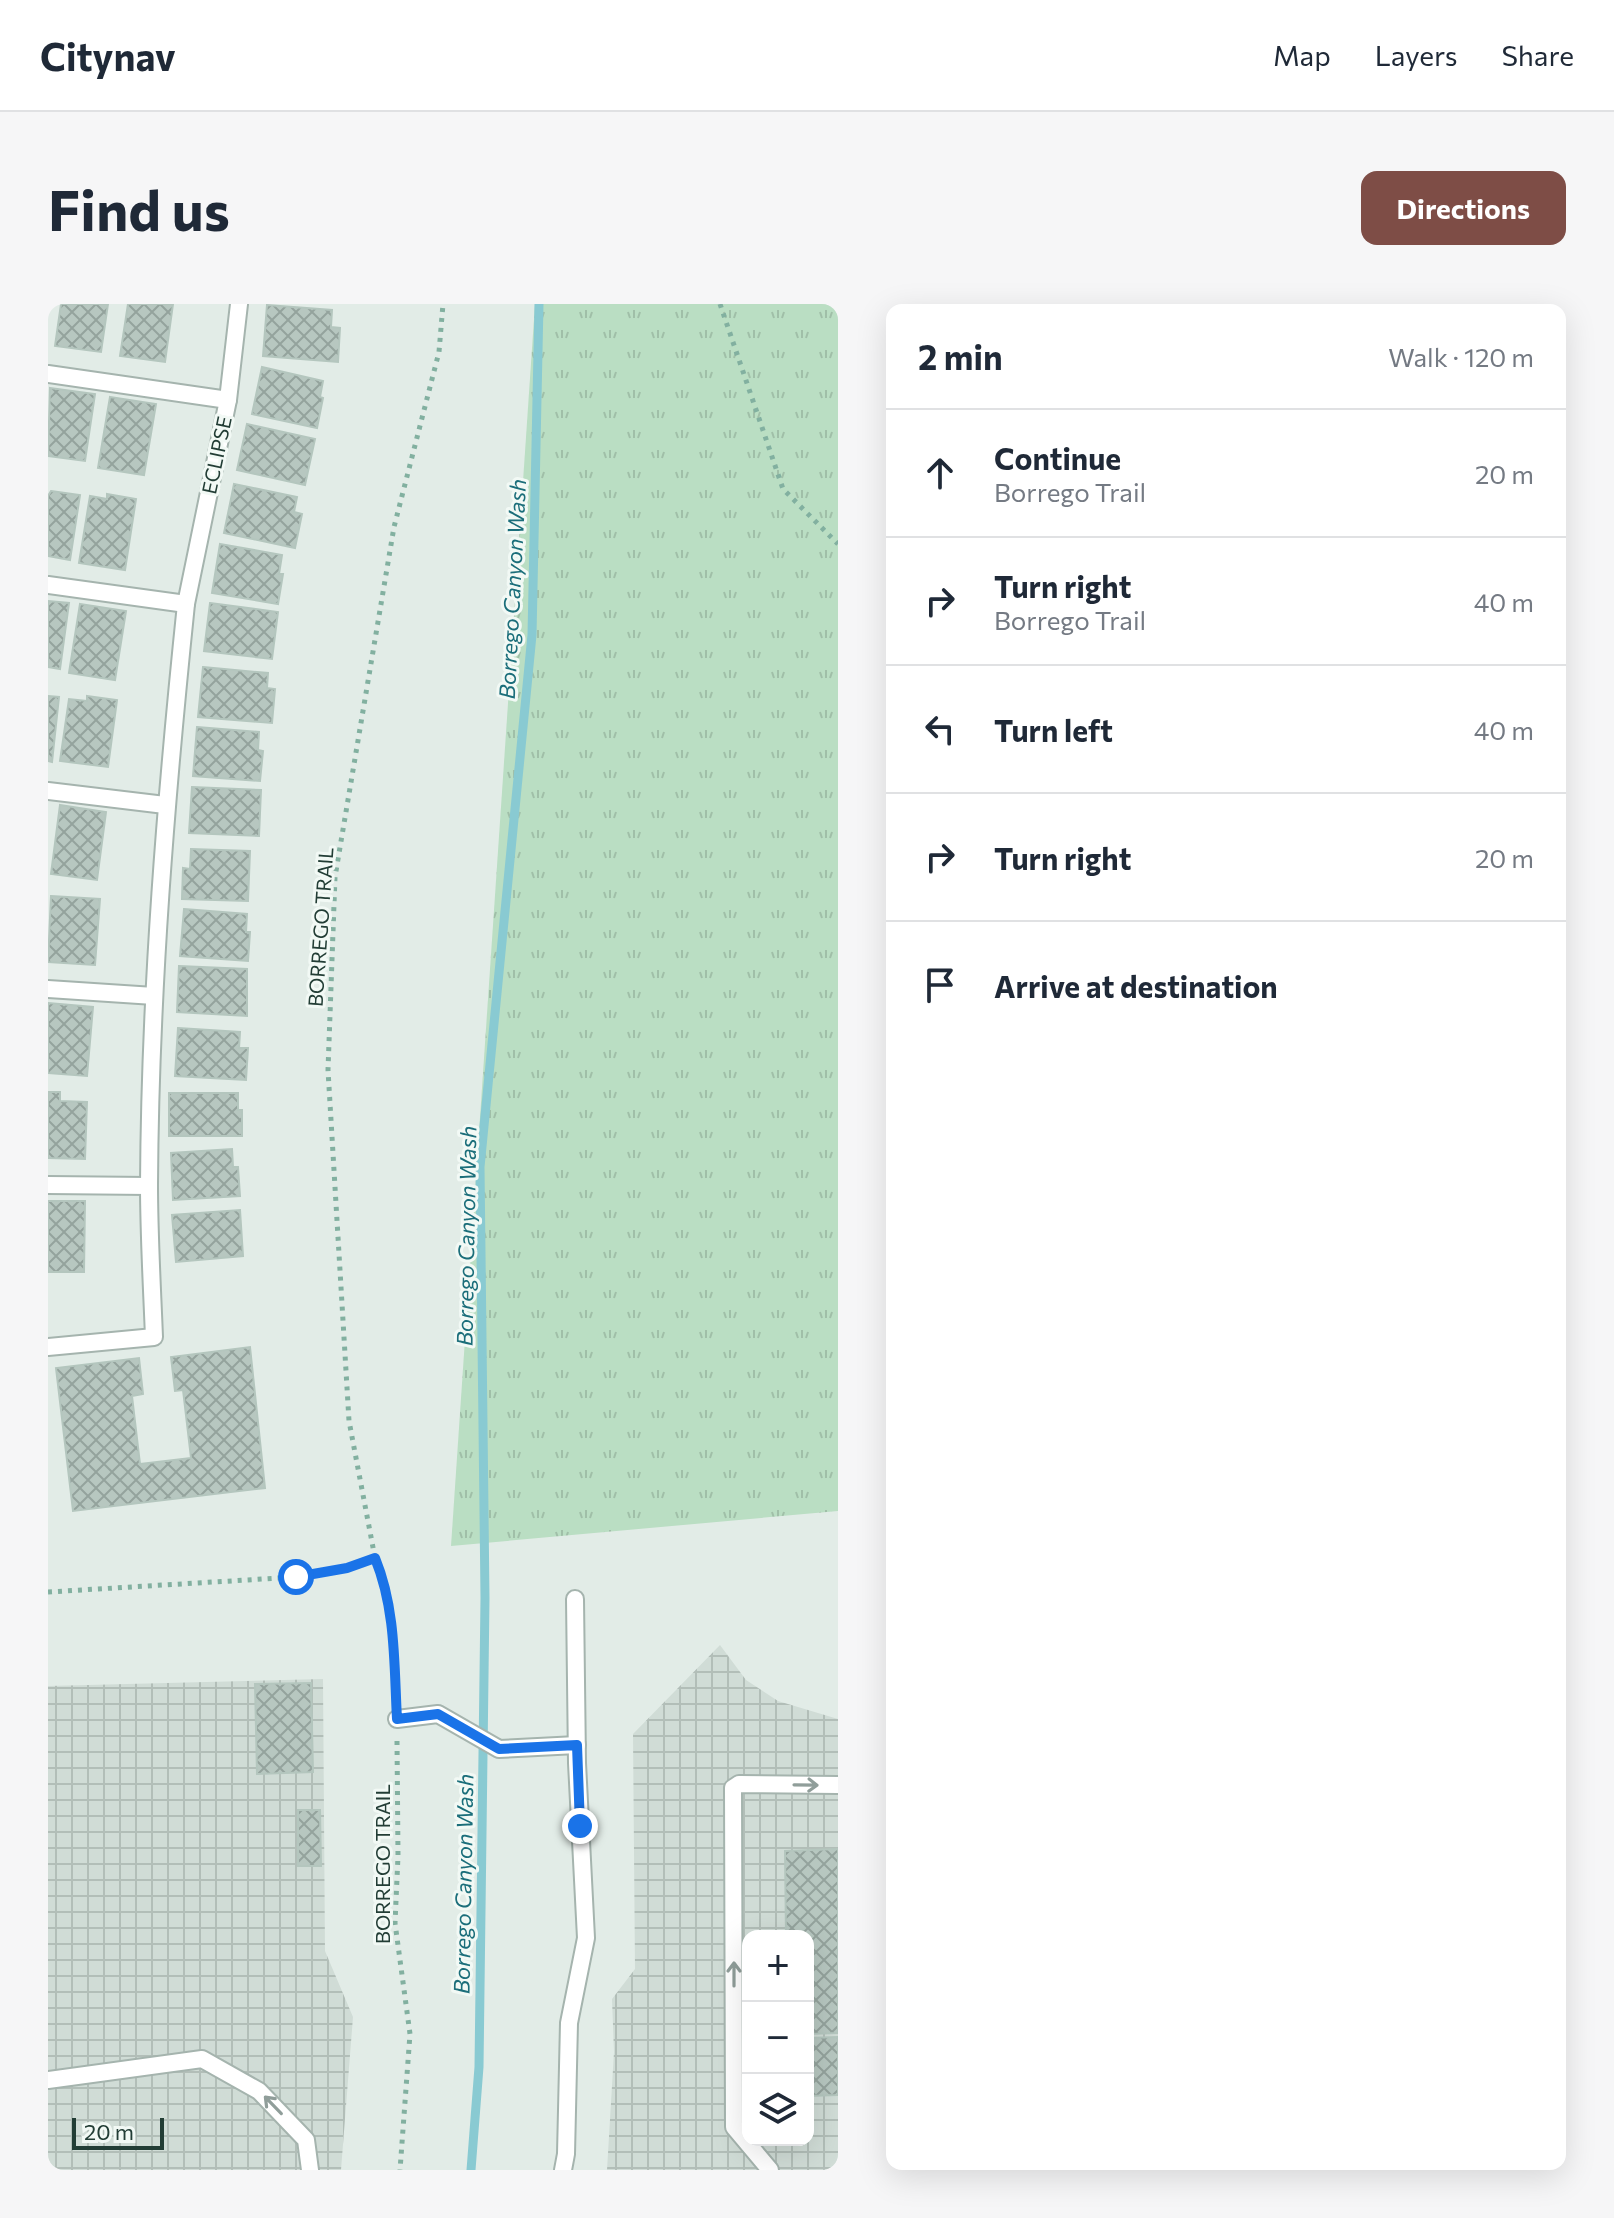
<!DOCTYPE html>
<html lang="en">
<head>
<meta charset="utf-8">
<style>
	body { margin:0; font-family:Commissioner,sans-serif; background:#f6f6f7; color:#1f2937 }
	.controls { position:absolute; right:24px; bottom:24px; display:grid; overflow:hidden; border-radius:16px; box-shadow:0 8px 32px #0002 }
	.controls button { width:72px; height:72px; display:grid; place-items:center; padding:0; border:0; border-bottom:2px solid #e0e1e3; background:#fff; color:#1f2937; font:40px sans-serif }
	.scale { position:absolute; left:24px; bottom:20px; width:92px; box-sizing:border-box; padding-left:8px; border:4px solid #223d35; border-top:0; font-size:22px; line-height:28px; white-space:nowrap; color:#223d35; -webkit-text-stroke:6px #f2f9f5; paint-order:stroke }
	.stop { position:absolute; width:24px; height:24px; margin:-18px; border:6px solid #1a73e8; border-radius:50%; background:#fff }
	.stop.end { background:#1a73e8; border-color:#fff; box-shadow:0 2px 8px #0008 }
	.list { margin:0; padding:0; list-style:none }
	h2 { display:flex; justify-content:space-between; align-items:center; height:104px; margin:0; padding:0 32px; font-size:34px }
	h2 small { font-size:26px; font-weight:400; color:#747a83 }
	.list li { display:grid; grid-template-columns:52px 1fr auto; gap:24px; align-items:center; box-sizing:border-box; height:128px; padding:0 32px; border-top:2px solid #e0e1e3 }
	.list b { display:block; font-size:30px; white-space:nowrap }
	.list p { margin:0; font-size:26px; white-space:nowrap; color:#747a83 }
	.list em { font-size:26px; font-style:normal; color:#747a83 }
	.icon { flex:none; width:44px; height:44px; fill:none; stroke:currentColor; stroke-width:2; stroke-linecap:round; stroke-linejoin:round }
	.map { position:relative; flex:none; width:790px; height:1866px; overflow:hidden; border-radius:16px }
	header { display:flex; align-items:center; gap:48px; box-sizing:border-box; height:112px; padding:0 40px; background:#fff; border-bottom:2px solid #e0e1e3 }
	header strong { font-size:38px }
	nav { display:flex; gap:44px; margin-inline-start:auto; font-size:28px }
	.intro { display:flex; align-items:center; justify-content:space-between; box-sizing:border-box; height:192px; padding:0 48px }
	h1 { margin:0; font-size:56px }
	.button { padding:20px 36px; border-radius:16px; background:#7e4d46; color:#fff; font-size:28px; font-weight:700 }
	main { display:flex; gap:48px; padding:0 48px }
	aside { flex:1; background:#fff; border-radius:16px; box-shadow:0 8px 32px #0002 }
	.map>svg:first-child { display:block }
	.industrial { fill:url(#industrial-grid); fill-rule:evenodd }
	.grass { fill:url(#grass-tufts) }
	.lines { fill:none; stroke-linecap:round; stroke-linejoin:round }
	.stream { stroke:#89cad2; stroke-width:9 }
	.building { fill:url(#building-cross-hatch); stroke:#b4c6be; stroke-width:2 }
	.lane-casing { stroke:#a5b4ae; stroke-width:20 }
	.path { stroke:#82b0a0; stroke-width:5; stroke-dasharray:4 6; stroke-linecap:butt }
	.lane { stroke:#fff; stroke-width:16 }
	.oneway { stroke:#909e9a }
	.route { stroke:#1a73e8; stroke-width:10 }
	.labels { text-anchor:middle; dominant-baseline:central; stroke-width:6; stroke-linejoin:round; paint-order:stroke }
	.street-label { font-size:20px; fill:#223d35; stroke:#f2f9f5 }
	.water-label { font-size:22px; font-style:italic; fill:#1b6e7a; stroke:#f2f9f5 }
</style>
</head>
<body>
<header>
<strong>Citynav</strong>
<nav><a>Map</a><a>Layers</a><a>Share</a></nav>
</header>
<div class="intro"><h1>Find us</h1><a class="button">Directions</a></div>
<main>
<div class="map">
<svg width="790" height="1866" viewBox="0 0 790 1866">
	<defs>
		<pattern id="industrial-grid" width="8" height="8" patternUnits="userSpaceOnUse" patternTransform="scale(2)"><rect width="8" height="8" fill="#d0dcd6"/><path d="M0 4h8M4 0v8" fill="none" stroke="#b2beb8"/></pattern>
		<pattern id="grass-tufts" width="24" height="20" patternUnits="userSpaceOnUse" patternTransform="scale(2)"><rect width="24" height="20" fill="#badec3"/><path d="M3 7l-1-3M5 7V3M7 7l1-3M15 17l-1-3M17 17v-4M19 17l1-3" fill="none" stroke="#a0bfa8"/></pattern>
		<pattern id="building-cross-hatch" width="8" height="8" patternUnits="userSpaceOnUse" patternTransform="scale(2)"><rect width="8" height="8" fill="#b7c7c0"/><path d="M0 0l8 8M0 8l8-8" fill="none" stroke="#94a39d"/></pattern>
	</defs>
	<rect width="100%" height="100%" fill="#e2ece7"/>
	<!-- industrial -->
	<g class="industrial">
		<path d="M672,1341l26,35 32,21 60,18v451h-231l7,-118 -2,-53 23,-30 -2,-235zM700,1632h60v204h-60z"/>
		<polygon points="275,1375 277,1647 305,1713 293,1866 0,1866 0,1382"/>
	</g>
	<!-- grass -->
	<polygon class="grass" points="487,0 790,0 790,1207 403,1242"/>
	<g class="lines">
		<!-- stream -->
		<polyline class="stream" points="423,1866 431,1763 437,1294 432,863 484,331 491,0"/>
	</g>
	<!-- building -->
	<g class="building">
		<polygon points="13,0 60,0 53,48 7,42"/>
		<polygon points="80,0 125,0 117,58 72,52"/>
		<polygon points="219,1 284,6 283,23 292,24 290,58 215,52"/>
		<polygon points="214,63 275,77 272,93 275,94 269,124 204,110"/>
		<polygon points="2,84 47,90 37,157 0,152"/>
		<polygon points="62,93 108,100 96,171 50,164"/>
		<polygon points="199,120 267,135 257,181 189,166"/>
		<polygon points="186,180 249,193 246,208 254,210 247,244 176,229"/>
		<polygon points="3,187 32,191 22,256 0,252 0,192"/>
		<polygon points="59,190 88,195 77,266 31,259 42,192 59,195"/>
		<polygon points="172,240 234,251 231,270 235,270 230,300 164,289"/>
		<polygon points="0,297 21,299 12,365 0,363"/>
		<polygon points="162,299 230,308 224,355 156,347"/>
		<polygon points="32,300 78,307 67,376 21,369"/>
		<polygon points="155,363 220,369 219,384 227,385 224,419 150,413"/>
		<polygon points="0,392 11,393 4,458 0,457"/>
		<polygon points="39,392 69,396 60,463 12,457 21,395 39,397"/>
		<polygon points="149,423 211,428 210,446 215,447 212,477 145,472"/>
		<polygon points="144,483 213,486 211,532 141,529"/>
		<polygon points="12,501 58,508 49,576 3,570"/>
		<polygon points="143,545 202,547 200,597 134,595 135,564 142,565"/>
		<polygon points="3,592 52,595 47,661 0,658"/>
		<polygon points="136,605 199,610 198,628 202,628 200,657 132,652"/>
		<polygon points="131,662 199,665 199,712 129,708"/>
		<polygon points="0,699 45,703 39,772 0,769"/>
		<polygon points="130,724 192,728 191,744 200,744 198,776 127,772"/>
		<polygon points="0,788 12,788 12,797 39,798 37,855 0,854"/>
		<polygon points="121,789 190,789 190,806 194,806 194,832 121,832"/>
		<polygon points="184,845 185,863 190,863 192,892 125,896 123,849"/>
		<polygon points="0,897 37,897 36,968 0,968"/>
		<polygon points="192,906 195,952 128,958 124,911"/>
		<polygon points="202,1043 217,1184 25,1207 8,1064 91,1054 95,1090 84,1092 92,1160 143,1154 135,1086 127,1087 123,1053"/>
		<polygon points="263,1379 265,1468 209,1470 207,1380"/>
		<polygon points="250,1506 272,1506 273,1562 250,1562"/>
		<polygon points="790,1545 790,1729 760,1730 760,1632 738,1632 737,1547"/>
		<polygon points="790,1733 790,1791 760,1792 760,1734"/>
	</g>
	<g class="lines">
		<!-- lane casing -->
		<g class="lane-casing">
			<g id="lane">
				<polyline points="0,70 180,96"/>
				<path d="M0,281l138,19c-20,193 -36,387 -37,581 0,51 3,101 5,152l-106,10"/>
				<polyline points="138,300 180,96 191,0"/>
				<polyline points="0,487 117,501"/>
				<polyline points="0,685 106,692"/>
				<polyline points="0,881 101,882"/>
				<polyline points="349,1415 390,1410 451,1445 529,1441"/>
				<polyline points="0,1776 154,1755 211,1787 258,1836 262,1866"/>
				<polyline points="515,1866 518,1850 521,1719 538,1634 529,1459 527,1295"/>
				<polyline points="722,1866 686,1823 685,1484 691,1480 790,1481"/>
			</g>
		</g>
		<!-- path -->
		<g class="path">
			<polyline points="672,0 735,185 790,240"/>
			<path d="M327,1254c19,45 18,93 21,141"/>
			<polyline points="0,1288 248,1273 299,1264 327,1254 301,1117 280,766 287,573 346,223 391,48 395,0"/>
			<polyline points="349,1437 350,1552 347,1619 362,1730 352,1866"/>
		</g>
		<!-- lane -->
		<use href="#lane" class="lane"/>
	</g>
	<!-- one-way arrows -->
	<defs><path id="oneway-shaft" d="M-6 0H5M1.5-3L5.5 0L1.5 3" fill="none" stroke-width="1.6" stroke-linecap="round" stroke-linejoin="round" transform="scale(2)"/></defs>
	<g class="oneway">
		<use href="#oneway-shaft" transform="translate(758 1481) rotate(1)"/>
		<use href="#oneway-shaft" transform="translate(686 1670) rotate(-90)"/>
		<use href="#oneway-shaft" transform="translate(225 1801) rotate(-134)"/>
	</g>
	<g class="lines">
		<!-- route -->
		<path class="route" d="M248,1273l51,-9 28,-10c21,51 19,107 22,161l41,-5 61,35 78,-4 3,81"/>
	</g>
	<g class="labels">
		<!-- street labels -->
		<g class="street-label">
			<text transform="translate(168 151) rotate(-78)">ECLIPSE</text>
			<text transform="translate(272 623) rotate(-86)">BORREGO TRAIL</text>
			<text transform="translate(334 1560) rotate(-90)">BORREGO TRAIL</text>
		</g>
		<!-- water labels -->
		<g class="water-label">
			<text transform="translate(464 285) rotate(-87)">Borrego Canyon Wash</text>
			<text transform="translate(418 932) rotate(-89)">Borrego Canyon Wash</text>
			<text transform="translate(415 1580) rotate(-89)">Borrego Canyon Wash</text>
		</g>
	</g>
</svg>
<div class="controls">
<button>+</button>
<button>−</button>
<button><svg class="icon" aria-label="layers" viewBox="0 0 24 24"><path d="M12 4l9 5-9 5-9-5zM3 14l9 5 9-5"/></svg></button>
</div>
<div class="scale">20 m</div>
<div class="stop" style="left:248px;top:1273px"></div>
<div class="stop end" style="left:532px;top:1522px"></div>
</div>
<aside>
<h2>2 min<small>Walk · 120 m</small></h2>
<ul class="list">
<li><svg class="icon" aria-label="ahead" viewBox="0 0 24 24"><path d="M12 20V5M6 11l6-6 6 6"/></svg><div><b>Continue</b><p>Borrego Trail</p></div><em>20 m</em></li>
<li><svg class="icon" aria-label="right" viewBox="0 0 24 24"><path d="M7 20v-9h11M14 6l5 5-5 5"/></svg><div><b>Turn right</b><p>Borrego Trail</p></div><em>40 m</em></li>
<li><svg class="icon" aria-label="left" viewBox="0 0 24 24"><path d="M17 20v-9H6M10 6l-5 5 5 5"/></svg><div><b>Turn left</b></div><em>40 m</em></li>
<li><svg class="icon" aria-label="right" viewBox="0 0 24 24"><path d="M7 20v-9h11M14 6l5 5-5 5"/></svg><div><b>Turn right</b></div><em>20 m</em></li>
<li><svg class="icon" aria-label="arrive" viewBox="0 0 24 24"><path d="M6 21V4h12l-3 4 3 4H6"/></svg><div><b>Arrive at destination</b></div></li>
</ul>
</aside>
</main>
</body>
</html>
